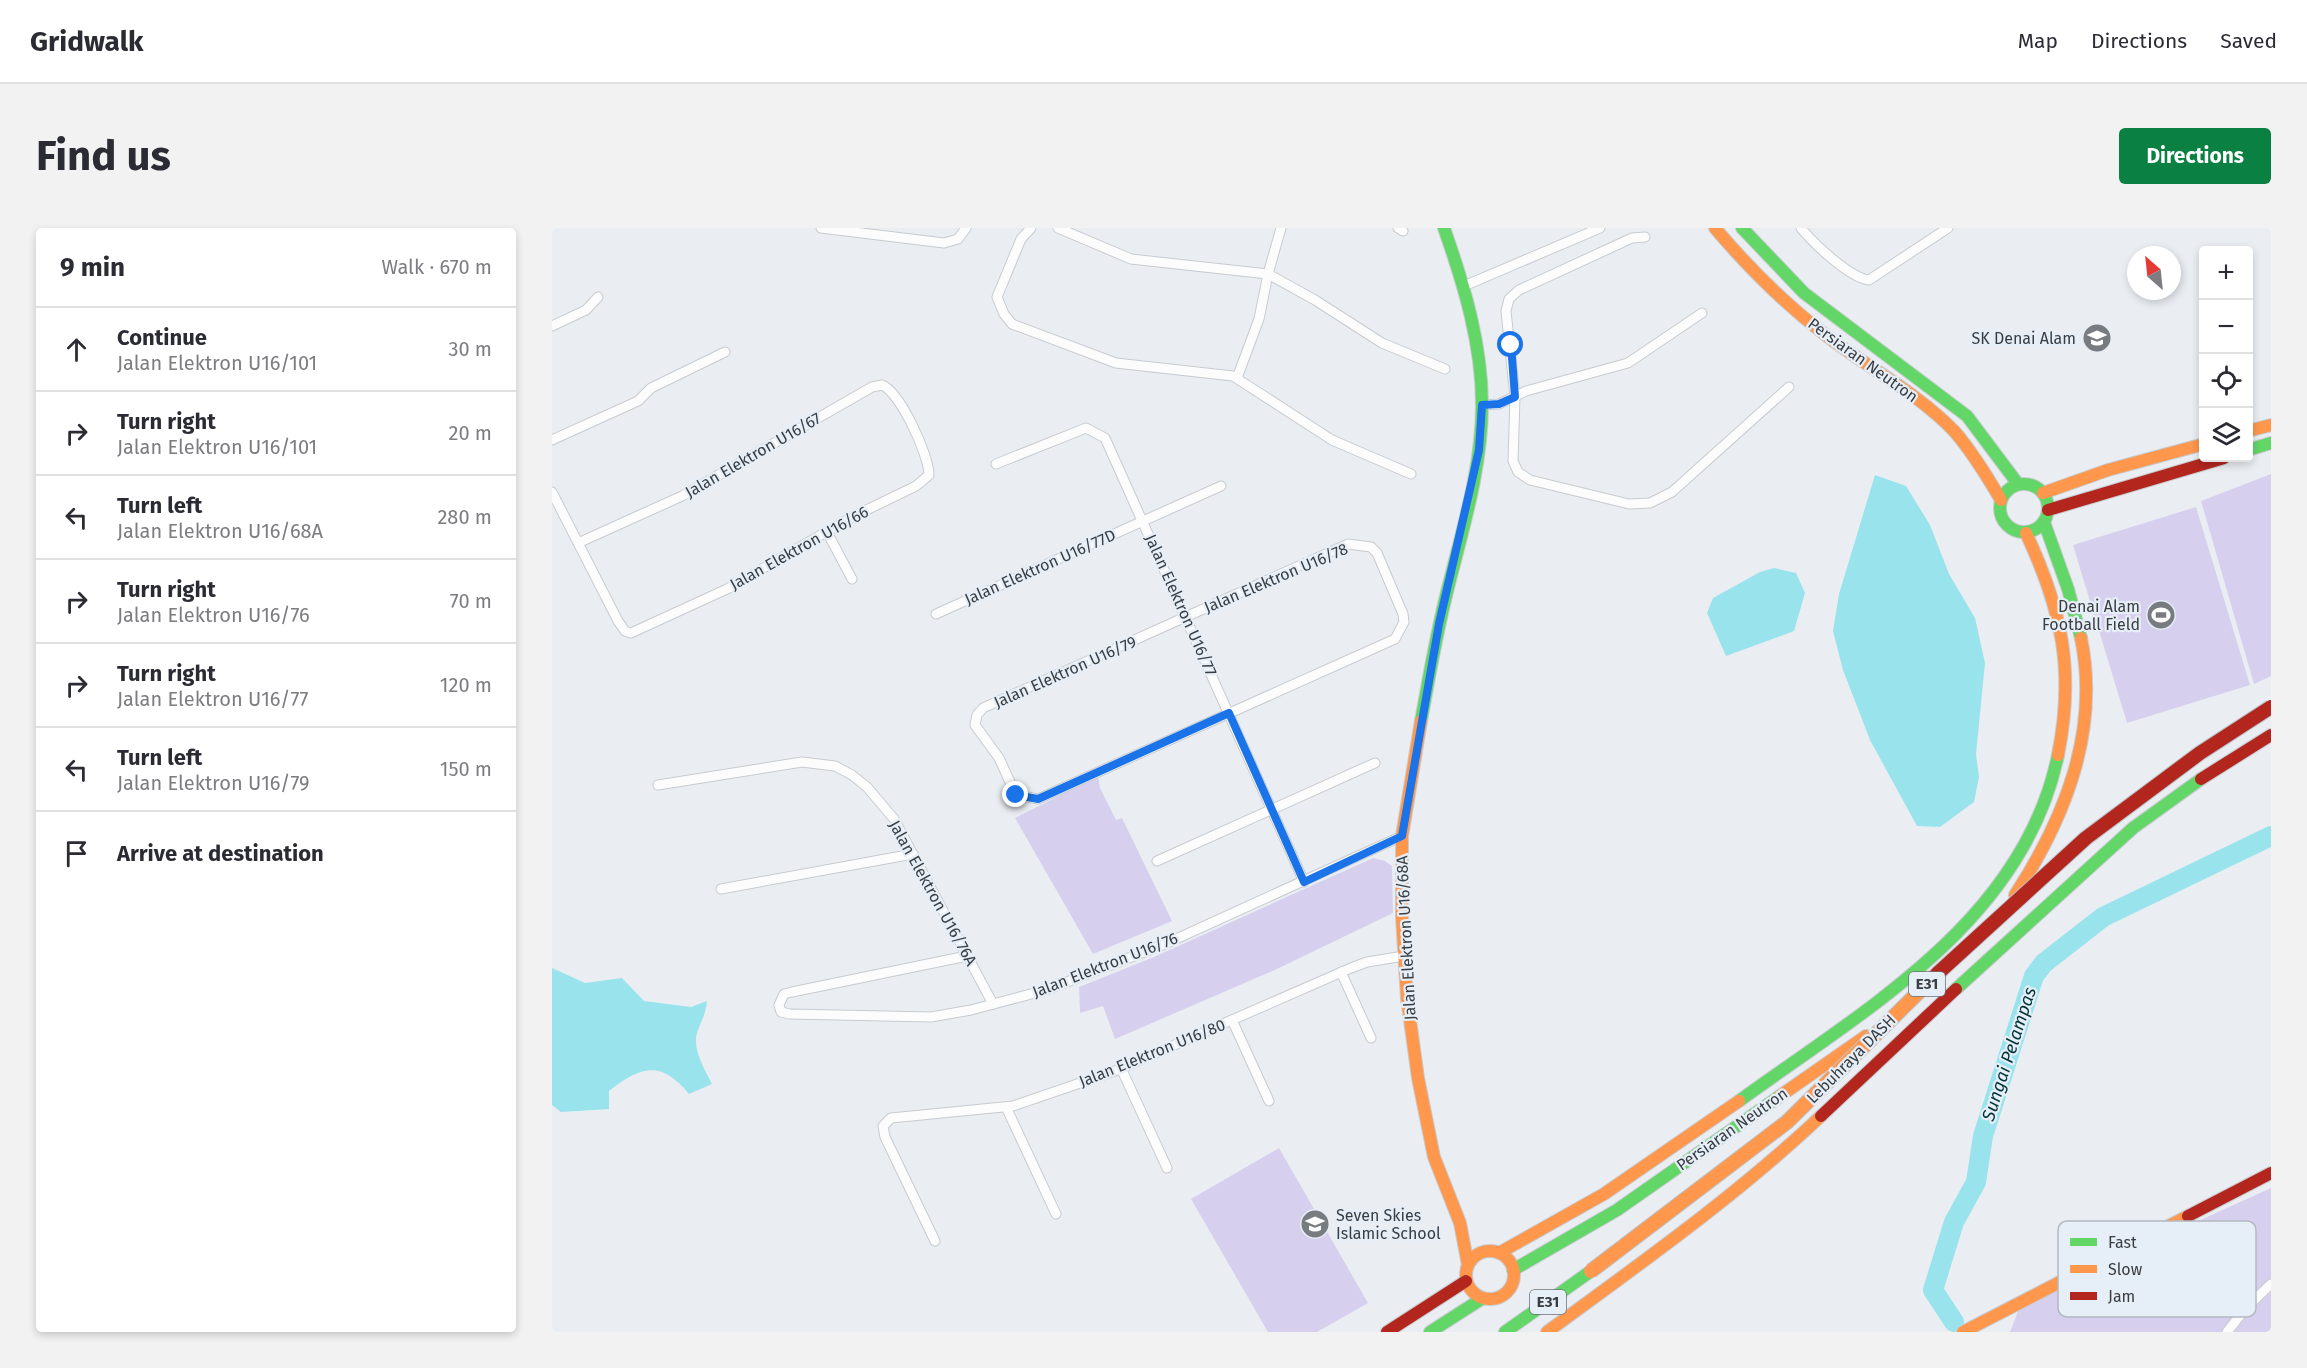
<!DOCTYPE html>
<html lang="en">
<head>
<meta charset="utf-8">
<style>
	body { margin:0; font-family:"Fira Sans",sans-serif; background:#f2f2f3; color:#2b2b33 }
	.controls { position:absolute; right:18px; top:18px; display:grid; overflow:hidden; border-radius:6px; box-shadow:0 3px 9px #0003 }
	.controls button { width:54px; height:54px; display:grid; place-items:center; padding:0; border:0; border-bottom:2px solid #e1e1e2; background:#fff; color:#2b2b33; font:30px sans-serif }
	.compass { position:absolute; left:1575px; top:18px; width:54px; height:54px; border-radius:50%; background:#fff; box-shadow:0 3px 9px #0003; rotate:333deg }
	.stop { position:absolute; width:18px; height:18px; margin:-14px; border:4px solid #1a73e8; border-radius:50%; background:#fff }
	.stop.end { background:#1a73e8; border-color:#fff; box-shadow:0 2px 6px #0008 }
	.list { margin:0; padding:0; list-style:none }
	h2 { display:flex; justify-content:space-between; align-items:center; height:78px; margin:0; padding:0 24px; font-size:26px }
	h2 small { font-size:20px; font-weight:400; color:#7c7c81 }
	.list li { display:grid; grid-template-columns:39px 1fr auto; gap:18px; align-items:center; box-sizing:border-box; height:84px; padding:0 24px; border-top:2px solid #e1e1e2 }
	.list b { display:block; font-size:22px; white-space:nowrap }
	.list p { margin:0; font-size:20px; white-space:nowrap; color:#7c7c81 }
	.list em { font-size:20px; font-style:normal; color:#7c7c81 }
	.icon { flex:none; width:33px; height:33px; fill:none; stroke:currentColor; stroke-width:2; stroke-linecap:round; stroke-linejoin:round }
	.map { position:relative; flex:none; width:1719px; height:1104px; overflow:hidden; border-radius:6px }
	header { display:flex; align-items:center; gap:36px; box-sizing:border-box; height:84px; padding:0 30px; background:#fff; border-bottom:2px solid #e1e1e2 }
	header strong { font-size:28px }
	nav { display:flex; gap:33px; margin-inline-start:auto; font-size:21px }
	.intro { display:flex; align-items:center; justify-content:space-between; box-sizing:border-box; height:144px; padding:0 36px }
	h1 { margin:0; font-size:42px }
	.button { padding:15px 27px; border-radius:6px; background:#0b8043; color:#fff; font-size:21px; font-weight:700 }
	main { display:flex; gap:36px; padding:0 36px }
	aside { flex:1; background:#fff; border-radius:6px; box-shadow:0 3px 9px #0003 }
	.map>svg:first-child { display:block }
	.green { fill:#d6d0ee }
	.water { fill:#99e3ec }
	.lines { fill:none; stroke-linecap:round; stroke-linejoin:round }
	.river { stroke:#99e3ec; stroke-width:20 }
	.street-casing { stroke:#c7cbcf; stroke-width:11 }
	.fast-casing { stroke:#c7cbcf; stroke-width:14 }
	.slow-casing { stroke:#c7cbcf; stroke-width:14 }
	.jam-casing { stroke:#c7cbcf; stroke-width:14 }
	.street { stroke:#fcfcfd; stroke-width:9 }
	.fast { stroke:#63d668; stroke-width:12 }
	.slow { stroke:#ff974d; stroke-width:12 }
	.jam { stroke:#b3261e; stroke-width:12 }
	.slow-bridge-casing { stroke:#bac3c9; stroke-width:16; stroke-linecap:butt }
	.jam-bridge-casing { stroke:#bac3c9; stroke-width:16; stroke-linecap:butt }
	.slow-bridge { stroke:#ff974d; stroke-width:14 }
	.jam-bridge { stroke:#b3261e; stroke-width:14 }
	.route { stroke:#1a73e8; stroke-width:8 }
	.labels { text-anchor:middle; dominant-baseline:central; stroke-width:4.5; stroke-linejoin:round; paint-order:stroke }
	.shield { fill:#e6eef7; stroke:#6e7278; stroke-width:1.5 }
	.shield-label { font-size:15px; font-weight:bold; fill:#3a3d41 }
	.poi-label { font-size:16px; fill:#3a3d41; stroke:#e6eef7; text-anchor:end }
	.street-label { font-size:16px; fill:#3a3d41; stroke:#e6eef7 }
	.water-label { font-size:18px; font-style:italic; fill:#003539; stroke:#e6eef7 }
	.key { fill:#e6eef7; stroke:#b2b9c0; stroke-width:1.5 }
	.key-label { font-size:16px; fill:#3a3d41 }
</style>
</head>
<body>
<header>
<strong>Gridwalk</strong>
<nav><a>Map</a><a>Directions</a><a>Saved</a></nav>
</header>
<div class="intro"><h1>Find us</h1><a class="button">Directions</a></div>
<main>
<aside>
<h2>9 min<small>Walk · 670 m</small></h2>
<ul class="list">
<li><svg class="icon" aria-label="ahead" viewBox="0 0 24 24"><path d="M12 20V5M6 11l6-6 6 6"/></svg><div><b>Continue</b><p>Jalan Elektron U16/101</p></div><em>30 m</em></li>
<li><svg class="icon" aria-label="right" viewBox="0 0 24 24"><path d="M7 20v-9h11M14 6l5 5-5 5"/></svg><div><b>Turn right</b><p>Jalan Elektron U16/101</p></div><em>20 m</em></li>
<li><svg class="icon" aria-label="left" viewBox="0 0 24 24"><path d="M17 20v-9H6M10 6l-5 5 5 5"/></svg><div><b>Turn left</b><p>Jalan Elektron U16/68A</p></div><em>280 m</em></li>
<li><svg class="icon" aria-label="right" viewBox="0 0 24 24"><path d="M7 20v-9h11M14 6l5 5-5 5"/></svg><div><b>Turn right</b><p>Jalan Elektron U16/76</p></div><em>70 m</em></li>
<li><svg class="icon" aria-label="right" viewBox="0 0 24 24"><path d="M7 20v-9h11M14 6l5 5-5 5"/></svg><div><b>Turn right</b><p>Jalan Elektron U16/77</p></div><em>120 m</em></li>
<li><svg class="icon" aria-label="left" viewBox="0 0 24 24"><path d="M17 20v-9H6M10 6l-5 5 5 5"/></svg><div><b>Turn left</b><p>Jalan Elektron U16/79</p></div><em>150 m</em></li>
<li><svg class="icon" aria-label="arrive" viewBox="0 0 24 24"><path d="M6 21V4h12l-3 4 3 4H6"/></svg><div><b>Arrive at destination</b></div></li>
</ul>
</aside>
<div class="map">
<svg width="1719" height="1104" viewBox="0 0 1719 1104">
	<rect width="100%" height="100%" fill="#eaeef3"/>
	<!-- green -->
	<g class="green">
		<polygon points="1719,246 1719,448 1702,456 1649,273"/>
		<polygon points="1644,279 1698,457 1575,495 1521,317"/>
		<polygon points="546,548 548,560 564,592 570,590 620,693 541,726 463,590"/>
		<polygon points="821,630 833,633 840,638 841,685 725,741 563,811 551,778 528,785 527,759 602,729"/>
		<polygon points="727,920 816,1075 765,1104 716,1104 639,971"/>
		<polygon points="1719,960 1719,1104 1458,1104 1470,1073"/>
	</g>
	<!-- water -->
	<g class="water">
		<polygon points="1323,247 1354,258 1378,297 1397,346 1423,390 1433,435 1424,526 1427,549 1422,574 1388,599 1365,598 1318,512 1291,442 1281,403 1287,366"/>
		<polygon points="1222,340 1244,345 1253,365 1242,403 1174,428 1155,385 1161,370 1208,344"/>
		<path d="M0,740l33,15 37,-5 22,23 47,6 16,-6c-1,13 -6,20 -10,32 -5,16 8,37 15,51l-23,10c-28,-34 -48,-28 -80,-3v18l-48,3 -9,-7z"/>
	</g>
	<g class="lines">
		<!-- river -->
		<polyline class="river" points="1402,1094 1381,1062 1402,994 1424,954 1431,908 1482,748 1492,735 1551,689 1719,608"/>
		<!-- street casing -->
		<g class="street-casing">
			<g id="street">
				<polyline points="269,0 392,15 406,11 414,0"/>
				<polyline points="479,0 469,11 445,69 452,86 460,96 564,135 681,148 780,212 859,246"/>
				<polyline points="506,0 579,31 716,46 763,72 830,115 893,141"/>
				<polyline points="846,0 851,3"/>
				<path d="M1249,0c13,16 49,50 68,52l79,-52"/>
				<polyline points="1093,9 1080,10 967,62 957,71 954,83 963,169 961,233 966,244 978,252 1077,276 1098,275 1120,264 1237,159"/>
				<polyline points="912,58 1048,0"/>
				<polyline points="0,98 34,82 46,69"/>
				<polyline points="685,150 707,91 716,46 729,0"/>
				<polyline points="930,177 947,176 974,163 1076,135 1150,85"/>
				<polyline points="0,212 86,173 99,160 173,124"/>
				<polyline points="444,236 534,200 553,210 752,654"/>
				<path d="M0,264l66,129 7,10 6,2 96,-44 127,-73 62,-30 13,-11c0,-20 -29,-83 -47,-90l-10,2 -190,109 -104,47"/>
				<polyline points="275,304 300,351"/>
				<polygon points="796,316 819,319 825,325 851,386 852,394 843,411 486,571 464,567 447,530 423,497 425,487 431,480"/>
				<polyline points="384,386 669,258"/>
				<polyline points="106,557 250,534 283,538 300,547 315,559 342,591 441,776"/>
				<polyline points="605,633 823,535"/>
				<polyline points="169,661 361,626"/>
				<polyline points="415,728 240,764 232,766 227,777 229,784 238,786 379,789 419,782 494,762 613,716 850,608"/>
				<polyline points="789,744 819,810"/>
				<polyline points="680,792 717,873"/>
				<polyline points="569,840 615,940"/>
				<polyline points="454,879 504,986"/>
				<polyline points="383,1013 333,909 331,898 339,890 461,878 563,843 799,740 815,734 852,728"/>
				<polyline points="1675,1104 1694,1080 1719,1056"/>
			</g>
		</g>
		<!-- fast casing -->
		<g class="fast-casing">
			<g id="fast">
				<polyline points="1190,0 1252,65 1415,188 1466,256"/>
				<polyline points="1696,222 1719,215"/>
				<circle cx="1472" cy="280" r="24"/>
				<polyline points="1492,294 1516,361 1529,410"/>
				<path d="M869,493c8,-43 15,-86 26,-129 15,-61 35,-123 35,-187 0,-61 -18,-120 -38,-177"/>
				<polyline points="1404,761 1581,600 1649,551"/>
				<path d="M1187,873c125,-91 285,-180 319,-346"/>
				<polyline points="961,1042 1065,982 1228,868"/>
				<polyline points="878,1104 931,1070"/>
				<polyline points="953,1104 1039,1043"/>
			</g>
		</g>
		<!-- slow casing -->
		<g class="slow-casing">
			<g id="slow">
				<path d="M1163,0c33,39 68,74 108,105 43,34 94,59 132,99 18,21 32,44 46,68"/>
				<polyline points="1696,203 1719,197"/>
				<polyline points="1491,265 1556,242 1652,216"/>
				<path d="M1474,305c36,77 49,138 32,222"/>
				<polyline points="869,493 850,608 850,689 855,770 866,850 882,929 908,995 916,1037"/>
				<path d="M1463,667c50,-77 85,-164 66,-257"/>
				<polyline points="1228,868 1314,808"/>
				<circle cx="938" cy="1047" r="24"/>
				<polyline points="947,1025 1052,966 1187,873"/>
				<path d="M995,1104c94,-69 189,-136 274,-216"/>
				<polyline points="1411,1104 1636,988"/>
			</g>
		</g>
		<!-- jam casing -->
		<g class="jam-casing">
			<g id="jam">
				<polyline points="1496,282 1672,230"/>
				<polyline points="1649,551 1719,507"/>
				<polyline points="1269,888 1404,761"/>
				<polyline points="1636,988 1719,945"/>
				<polyline points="835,1104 914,1053"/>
			</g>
		</g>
		<!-- street -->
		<use href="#street" class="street"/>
		<!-- fast -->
		<use href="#fast" class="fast"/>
		<!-- slow -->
		<use href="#slow" class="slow"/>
		<!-- jam -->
		<use href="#jam" class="jam"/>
		<!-- slow-bridge casing -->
		<g class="slow-bridge-casing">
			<polyline id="slow-bridge" points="1039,1043 1235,894 1385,746"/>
		</g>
		<!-- jam-bridge casing -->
		<g class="jam-bridge-casing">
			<polyline id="jam-bridge" points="1385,746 1534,610 1648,525 1719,479"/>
		</g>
		<!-- slow-bridge -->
		<use href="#slow-bridge" class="slow-bridge"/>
		<!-- jam-bridge -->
		<use href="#jam-bridge" class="jam-bridge"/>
	</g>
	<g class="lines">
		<!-- route -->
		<polyline class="route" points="464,567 486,571 677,485 752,654 850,608 887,396 927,222 930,177 947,176 963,169 959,117"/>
	</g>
	<!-- icons -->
	<defs>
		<g id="school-disc" transform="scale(1.5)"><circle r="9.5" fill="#787b7f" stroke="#e6eef7"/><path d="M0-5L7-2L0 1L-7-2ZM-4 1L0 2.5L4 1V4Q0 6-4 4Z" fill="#fff"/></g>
		<g id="stadium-disc" transform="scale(1.5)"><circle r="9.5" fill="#787b7f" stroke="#e6eef7"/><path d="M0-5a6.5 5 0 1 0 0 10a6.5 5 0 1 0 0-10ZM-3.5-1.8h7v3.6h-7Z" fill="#fff"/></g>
	</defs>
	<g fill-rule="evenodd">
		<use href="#school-disc" x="1545" y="110"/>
		<use href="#stadium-disc" x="1609" y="387"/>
		<use href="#school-disc" x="763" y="996"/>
	</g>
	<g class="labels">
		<!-- shield labels -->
		<g class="shield">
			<rect x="1357" y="744" width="36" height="24" rx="4.5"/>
			<rect x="978" y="1062" width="36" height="24" rx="4.5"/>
		</g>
		<g class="shield-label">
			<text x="1375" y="756">E31</text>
			<text x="996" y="1074">E31</text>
		</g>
		<!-- poi labels -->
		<g class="poi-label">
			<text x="1524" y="110">SK Denai Alam</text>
			<text x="1588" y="378">Denai Alam<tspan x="1588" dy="18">Football Field</tspan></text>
			<text x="784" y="987" text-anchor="start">Seven Skies<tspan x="784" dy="18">Islamic School</tspan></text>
		</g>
		<!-- street labels -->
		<g class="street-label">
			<text transform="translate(1311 132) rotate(36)">Persiaran Neutron</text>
			<text transform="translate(201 227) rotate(-30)">Jalan Elektron U16/67</text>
			<text transform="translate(247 320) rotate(-29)">Jalan Elektron U16/66</text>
			<text transform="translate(488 339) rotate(-24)">Jalan Elektron U16/77D</text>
			<text transform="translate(724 350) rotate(-23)">Jalan Elektron U16/78</text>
			<text transform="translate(629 377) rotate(66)">Jalan Elektron U16/77</text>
			<text transform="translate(513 444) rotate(-24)">Jalan Elektron U16/79</text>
			<text transform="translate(381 665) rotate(61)">Jalan Elektron U16/76A</text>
			<text transform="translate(854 710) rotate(-93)">Jalan Elektron U16/68A</text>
			<text transform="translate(553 737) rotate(-21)">Jalan Elektron U16/76</text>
			<text transform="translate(600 825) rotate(-22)">Jalan Elektron U16/80</text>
			<text transform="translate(1299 831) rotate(-45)">Lebuhraya DASH</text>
			<text transform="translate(1180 901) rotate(-35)">Persiaran Neutron</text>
		</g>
		<!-- water labels -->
		<g class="water-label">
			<text transform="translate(1457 826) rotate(-72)">Sungai Pelampas</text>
		</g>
	</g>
	<!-- legend -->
	<rect x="1506" y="993" width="198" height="96" rx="9" class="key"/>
	<rect x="1518" y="1010" width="27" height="8" fill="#63d668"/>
	<rect x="1518" y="1037" width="27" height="8" fill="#ff974d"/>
	<rect x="1518" y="1064" width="27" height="8" fill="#b3261e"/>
	<g class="key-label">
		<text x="1556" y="1020">Fast</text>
		<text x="1556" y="1047">Slow</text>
		<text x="1556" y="1074">Jam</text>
	</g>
</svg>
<div class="controls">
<button>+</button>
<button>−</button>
<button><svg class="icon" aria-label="locate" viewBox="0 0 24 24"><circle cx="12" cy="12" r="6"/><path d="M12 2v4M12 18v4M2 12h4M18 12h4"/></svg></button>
<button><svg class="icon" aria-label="layers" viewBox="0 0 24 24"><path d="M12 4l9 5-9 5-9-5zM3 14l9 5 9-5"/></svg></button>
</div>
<svg class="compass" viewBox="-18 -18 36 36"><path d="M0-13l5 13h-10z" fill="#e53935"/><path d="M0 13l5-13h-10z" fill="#7c7c81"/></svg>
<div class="stop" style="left:959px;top:117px"></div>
<div class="stop end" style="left:464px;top:567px"></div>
</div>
</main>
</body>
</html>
